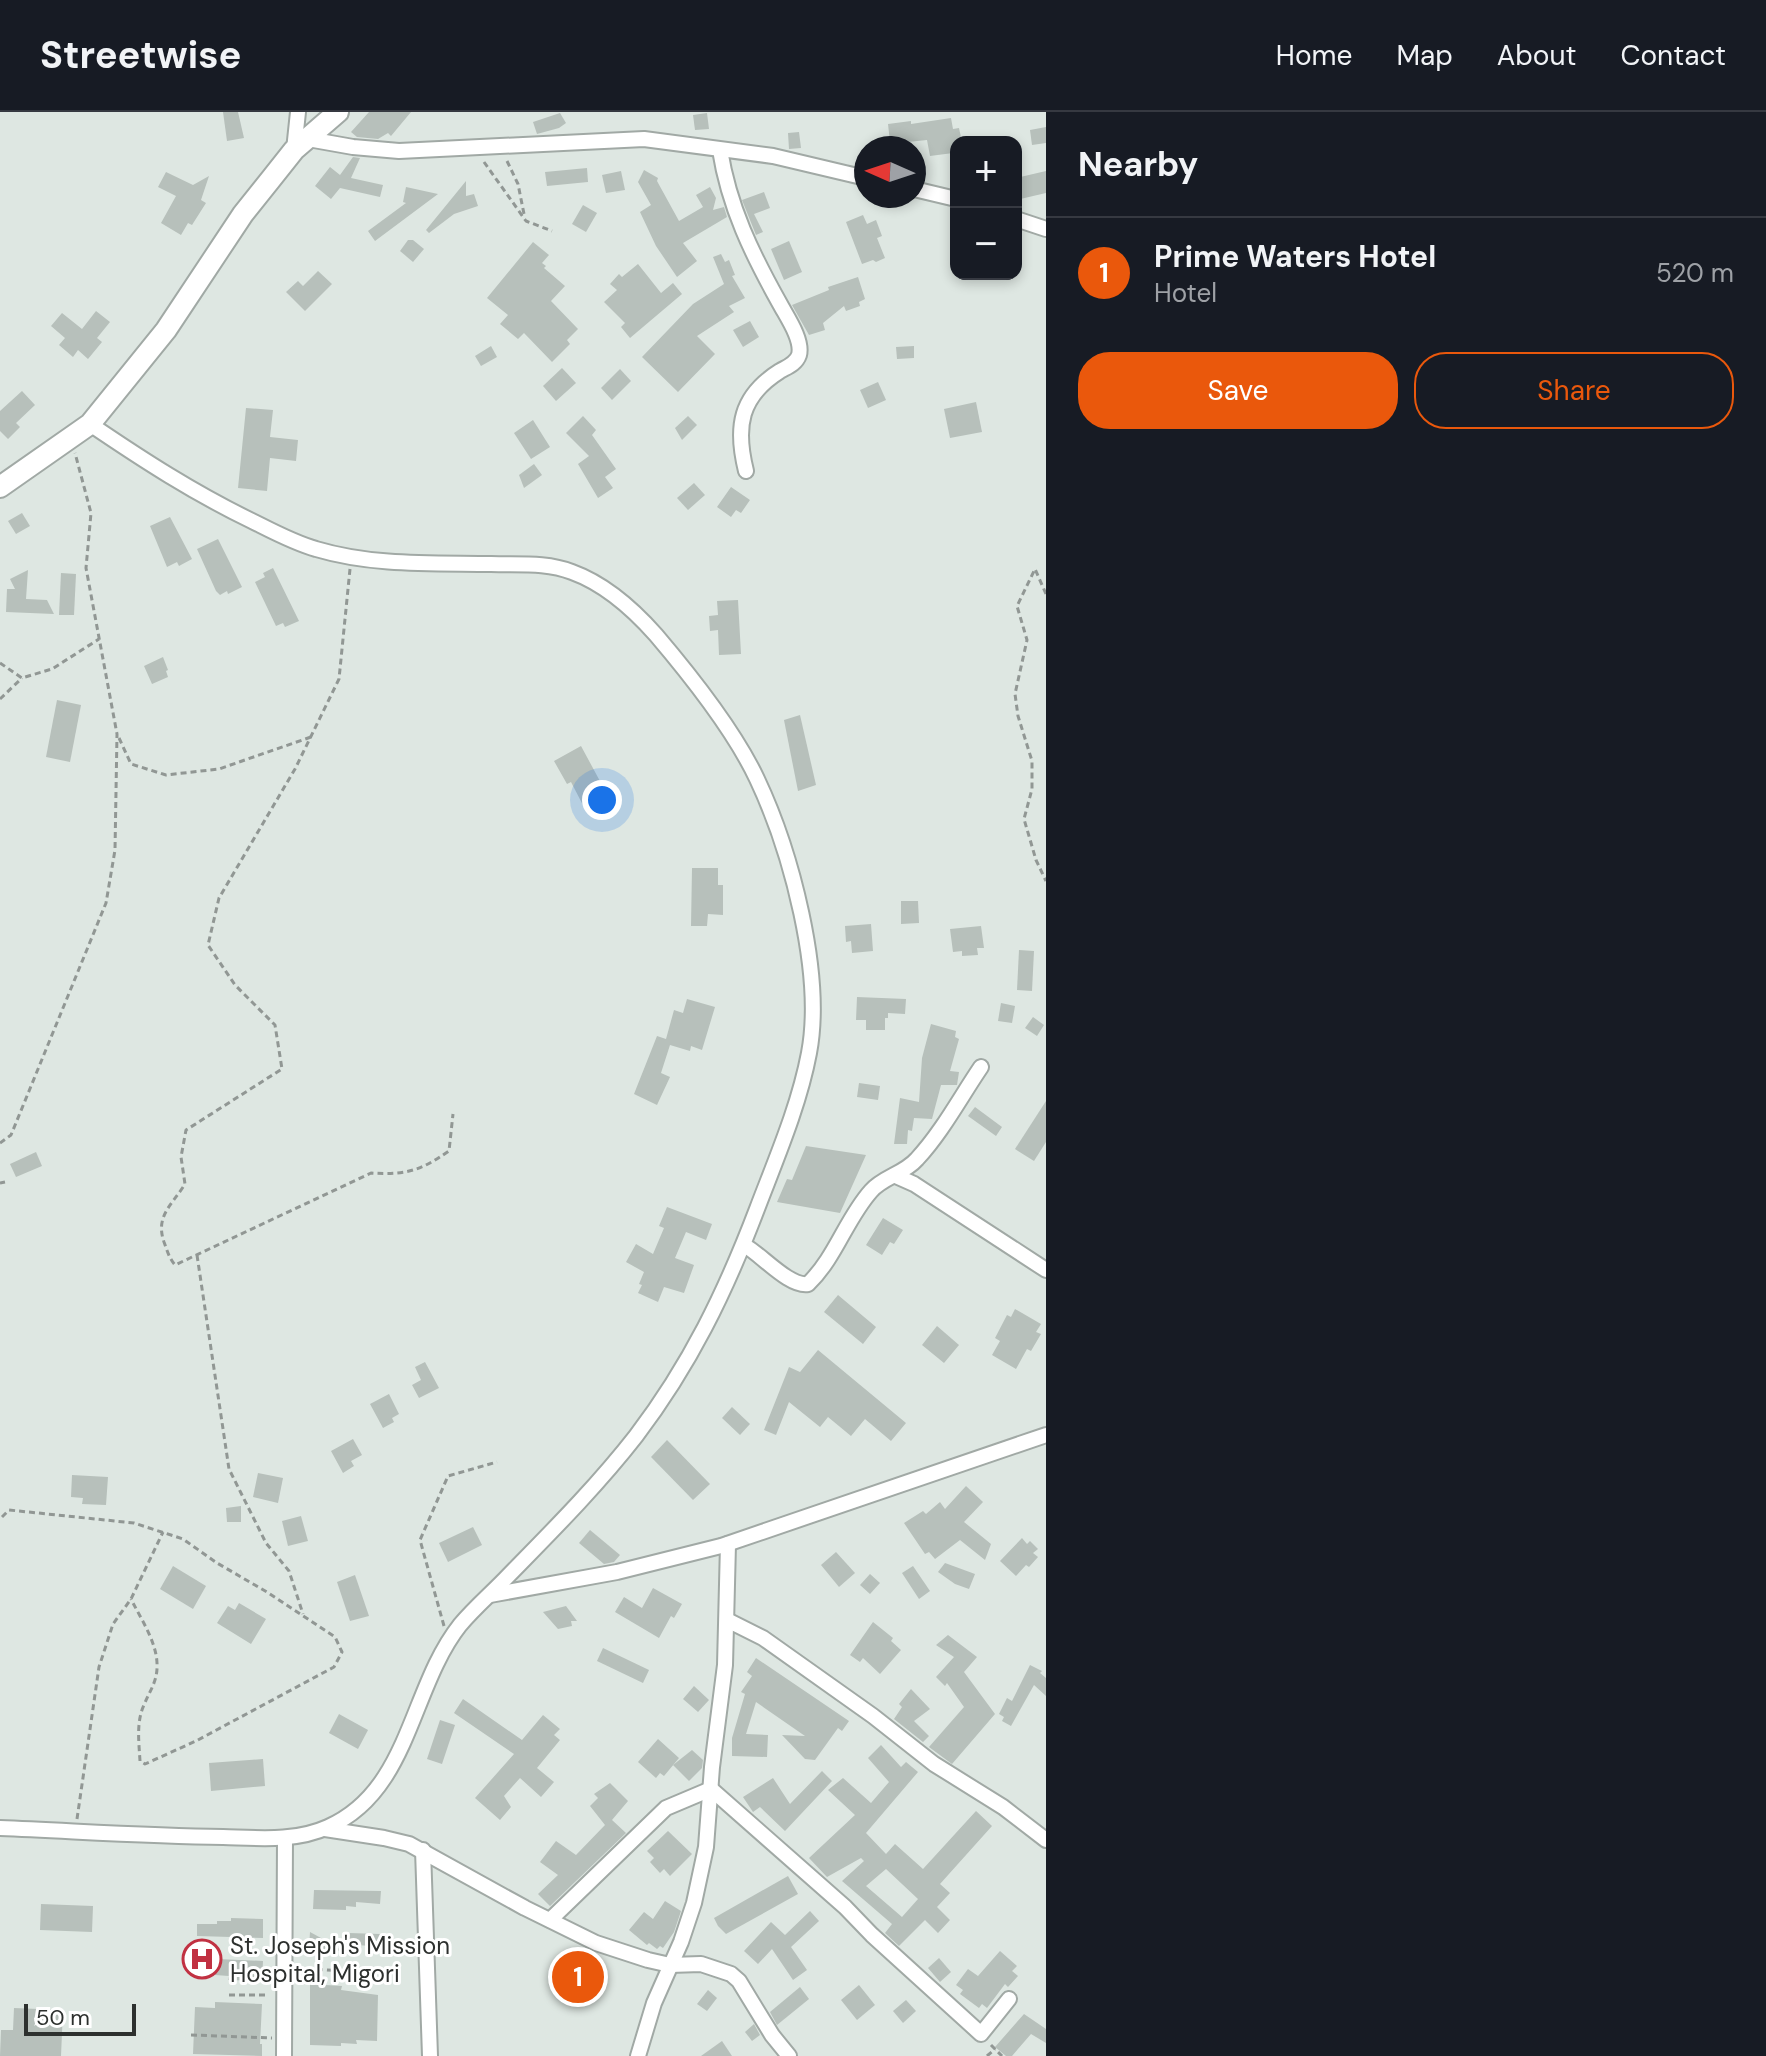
<!DOCTYPE html>
<html lang="en">
<head>
<meta charset="utf-8">
<style>
	body { margin:0; font-family:"DM Sans",sans-serif; background:#242831; color:#f1f3f6 }
	.controls { position:absolute; right:24px; top:24px; display:grid; overflow:hidden; border-radius:16px; box-shadow:0 4px 12px #0003 }
	.controls button { width:72px; height:72px; display:grid; place-items:center; padding:0; border:0; border-bottom:2px solid #363941; background:#171b24; color:#f1f3f6; font:40px sans-serif }
	.compass { position:absolute; left:854px; top:24px; width:72px; height:72px; border-radius:50%; background:#171b24; box-shadow:0 4px 12px #0003; rotate:273deg }
	.scale { position:absolute; left:24px; bottom:20px; width:112px; box-sizing:border-box; padding-left:8px; border:4px solid #2d302e; border-top:0; font-size:22px; line-height:28px; white-space:nowrap; color:#2d302e; -webkit-text-stroke:6px #fff; paint-order:stroke }
	.you { position:absolute; left:602px; top:688px; width:28px; height:28px; margin:-20px; border:6px solid #fff; border-radius:50%; background:#1a73e8; box-shadow:0 0 0 12px #1a73e833 }
	.badge { display:grid; place-items:center; width:52px; height:52px; border-radius:50%; background:#ea580c; color:#fff; font-size:26px; font-weight:700 }
	.pin { position:absolute; translate:-50% -50%; border:4px solid #fff; box-shadow:0 2px 8px #0006 }
	.list { margin:0; padding:0; list-style:none }
	h2 { display:flex; justify-content:space-between; align-items:center; height:104px; margin:0; padding:0 32px; font-size:34px }
	h2 small { font-size:26px; font-weight:400; color:#9ea1a6 }
	.list li { display:grid; grid-template-columns:52px 1fr auto; gap:24px; align-items:center; box-sizing:border-box; height:112px; padding:0 32px; border-top:2px solid #363941 }
	.list b { display:block; font-size:30px; white-space:nowrap }
	.list p { margin:0; font-size:26px; white-space:nowrap; color:#9ea1a6 }
	.list em { font-size:26px; font-style:normal; color:#9ea1a6 }
	.actions { display:flex; gap:16px; padding:24px 32px }
	.actions a { flex:1; padding:18px 0; border:2px solid #ea580c; border-radius:32px; text-align:center; font-size:28px; color:#ea580c }
	.actions .main { background:#ea580c; color:#fff }
	.map { position:relative; flex:none; width:1046px; height:1944px; overflow:hidden }
	header { display:flex; align-items:center; gap:48px; box-sizing:border-box; height:112px; padding:0 40px; background:#171b24; border-bottom:2px solid #363941 }
	header strong { font-size:38px }
	nav { display:flex; gap:44px; margin-inline-start:auto; font-size:28px }
	main { display:flex }
	aside { flex:1; background:#171b24 }
	.map>svg:first-child { display:block }
	.building { fill:#b7c0bb; fill-rule:evenodd }
	.lines { fill:none; stroke-linecap:round; stroke-linejoin:round }
	.street-casing { stroke:#a1a9a5; stroke-width:18 }
	.secondary-casing { stroke:#a1a9a5; stroke-width:24 }
	.path { stroke:#919794; stroke-width:3; stroke-dasharray:6 4; stroke-linecap:butt }
	.street { stroke:#fff; stroke-width:14 }
	.secondary { stroke:#fff; stroke-width:20 }
	.labels { text-anchor:middle; dominant-baseline:central; stroke-width:6; stroke-linejoin:round; paint-order:stroke }
	.poi-label { font-size:24px; fill:#2d302e; stroke:#fff; text-anchor:start }
</style>
</head>
<body>
<header>
<strong>Streetwise</strong>
<nav><a>Home</a><a>Map</a><a>About</a><a>Contact</a></nav>
</header>
<main>
<div class="map">
<svg width="1046" height="1944" viewBox="0 0 1046 1944">
	<rect width="100%" height="100%" fill="#dee7e2"/>
	<!-- building -->
	<g class="building">
		<polygon points="223,0 238,0 244,26 227,29"/>
		<polygon points="369,0 411,0 391,24 388,21 378,27 357,25 351,20"/>
		<polygon points="560,1 566,11 559,16 537,22 533,10"/>
		<polygon points="707,1 709,17 695,18 693,3"/>
		<polygon points="951,6 953,17 959,16 962,30 952,33 953,41 930,44 927,28 898,31 897,29 890,30 888,12 911,9 911,12"/>
		<polygon points="1046,15 1046,31 1032,33 1030,18"/>
		<polygon points="799,20 801,36 789,37 788,21"/>
		<polygon points="353,45 360,46 351,66 383,73 380,85 340,76 331,87 315,74 330,55 340,63"/>
		<polygon points="587,56 588,70 547,74 545,60"/>
		<polygon points="644,58 658,66 657,69 679,109 703,95 696,83 710,75 716,86 713,98 724,95 727,105 683,131 697,149 677,165 656,134 640,100 651,93 638,70"/>
		<polygon points="621,59 625,78 606,81 602,63"/>
		<polygon points="1046,59 1046,81 1016,88 1016,66"/>
		<polygon points="166,60 193,73 209,64 201,88 206,91 192,113 188,111 181,123 161,111 176,84 158,75"/>
		<polygon points="466,69 466,84 474,82 478,94 454,102 429,121 426,118"/>
		<polygon points="406,75 438,82 375,129 368,119 406,91 403,90"/>
		<polygon points="764,80 770,96 754,102 763,120 756,123 742,88"/>
		<polygon points="583,93 597,101 586,120 572,112"/>
		<polygon points="863,103 867,112 876,108 882,124 877,126 885,146 876,150 873,148 862,152 846,110"/>
		<polygon points="408,128 413,128 424,137 413,150 400,139"/>
		<polygon points="789,129 802,160 784,168 771,137"/>
		<polygon points="533,130 549,143 542,151 546,154 544,156 565,174 551,189 578,217 567,228 570,232 552,250 524,221 518,227 500,212 508,203 487,186"/>
		<polygon points="721,142 725,150 729,148 735,163 732,164 745,186 729,194 734,200 697,224 715,242 678,280 642,245 693,192 724,172 713,145"/>
		<polygon points="638,152 661,181 673,171 682,182 630,226 621,215 625,211 604,190 617,178 610,172 619,162 622,165"/>
		<polygon points="318,159 332,172 305,199 286,180 298,169 303,174"/>
		<polygon points="858,165 865,187 859,190 860,194 846,199 844,194 823,211 825,218 809,223 792,193 829,178 828,175"/>
		<polygon points="96,199 110,210 97,226 102,230 88,247 78,238 73,245 59,233 65,226 51,214 62,201 82,217"/>
		<polygon points="750,209 759,225 743,235 733,218"/>
		<polygon points="491,234 497,245 481,254 475,244"/>
		<polygon points="914,234 914,246 897,247 896,235"/>
		<polygon points="562,256 576,271 556,289 543,274"/>
		<polygon points="620,257 631,269 612,288 601,276"/>
		<polygon points="878,270 886,288 868,296 860,278"/>
		<polygon points="22,279 35,293 16,311 20,315 8,327 0,319 0,299"/>
		<polygon points="976,290 982,320 950,326 944,297"/>
		<polygon points="246,296 273,298 270,325 298,328 296,349 270,346 267,379 238,376"/>
		<polygon points="583,304 596,318 592,323 616,357 605,365 613,376 598,386 578,352 589,344 566,321"/>
		<polygon points="688,304 697,313 682,328 675,316"/>
		<polygon points="533,308 550,335 531,347 514,321"/>
		<polygon points="534,352 542,363 524,376 519,363"/>
		<polygon points="694,371 705,383 688,398 677,386"/>
		<polygon points="731,375 750,388 741,401 736,398 731,405 717,395"/>
		<polygon points="22,401 30,414 16,422 8,409"/>
		<polygon points="170,405 192,447 179,454 177,450 167,455 150,414"/>
		<polygon points="218,427 242,475 228,482 227,479 220,483 216,479 197,437"/>
		<polygon points="273,456 299,509 285,515 283,511 276,514 255,470 265,465 263,461"/>
		<polygon points="28,458 26,487 47,488 54,502 6,500 7,477 15,477 10,467"/>
		<polygon points="61,461 76,462 74,503 59,503"/>
		<polygon points="738,488 741,542 719,543 718,518 710,519 709,504 718,503 717,489"/>
		<polygon points="163,545 168,558 166,559 168,565 152,572 144,554"/>
		<polygon points="57,588 81,593 70,650 46,645"/>
		<polygon points="800,603 816,673 798,679 784,608"/>
		<polygon points="581,634 601,671 595,674 603,690 586,699 571,670 567,672 554,649"/>
		<polygon points="692,756 718,756 718,773 723,773 723,803 708,802 707,814 691,814"/>
		<polygon points="901,789 918,789 919,811 901,812"/>
		<polygon points="871,812 873,839 852,841 851,829 846,830 845,814"/>
		<polygon points="981,814 984,836 977,836 978,843 962,844 962,839 953,840 950,817"/>
		<polygon points="1019,838 1034,839 1032,879 1017,878"/>
		<polygon points="857,885 906,887 905,902 888,901 888,906 885,906 885,918 866,918 866,908 856,908"/>
		<polygon points="687,887 715,895 702,938 691,934 690,939 670,933 661,961 670,965 657,993 634,982 657,924 666,927 674,898 683,901"/>
		<polygon points="1001,891 1015,894 1012,911 998,909"/>
		<polygon points="1033,905 1044,913 1037,924 1025,916"/>
		<polygon points="931,912 956,919 955,925 959,927 950,959 959,960 957,973 941,973 932,1007 914,1006 912,1019 908,1018 907,1032 894,1032 900,986 919,990 922,946"/>
		<polygon points="859,971 880,974 878,988 857,985"/>
		<polygon points="1046,989 1046,1030 1034,1049 1015,1037"/>
		<polygon points="975,995 1002,1015 996,1024 968,1004"/>
		<polygon points="806,1034 866,1043 840,1101 777,1090 787,1067 792,1068"/>
		<polygon points="36,1040 42,1054 16,1065 10,1052"/>
		<polygon points="667,1095 712,1112 706,1128 686,1120 675,1146 694,1153 684,1181 664,1175 658,1190 638,1181 642,1173 639,1172 644,1160 626,1150 636,1132 653,1142 664,1116 659,1114"/>
		<polygon points="883,1106 903,1118 894,1132 890,1130 882,1143 866,1133"/>
		<polygon points="838,1183 876,1215 863,1232 824,1200"/>
		<polygon points="1015,1197 1041,1212 1036,1220 1041,1222 1031,1239 1027,1237 1016,1257 992,1243 1000,1229 995,1226 1007,1203 1011,1205"/>
		<polygon points="937,1214 959,1233 944,1251 922,1233"/>
		<polygon points="818,1238 906,1311 891,1329 865,1307 851,1324 828,1305 820,1315 789,1290 776,1323 764,1318 789,1255 800,1260"/>
		<polygon points="425,1250 439,1276 419,1286 412,1273 421,1268 415,1255"/>
		<polygon points="389,1282 399,1302 392,1306 394,1310 383,1316 370,1292"/>
		<polygon points="732,1295 750,1312 740,1323 722,1306"/>
		<polygon points="353,1327 362,1343 351,1349 354,1354 343,1361 331,1339"/>
		<polygon points="667,1328 710,1372 693,1388 651,1345"/>
		<polygon points="258,1361 283,1366 278,1391 253,1385"/>
		<polygon points="72,1363 108,1365 106,1393 82,1392 83,1386 71,1385"/>
		<polygon points="966,1374 983,1390 964,1410 991,1432 985,1448 960,1428 935,1447 929,1440 925,1442 904,1411 923,1399 926,1402 940,1390 945,1397"/>
		<polygon points="241,1394 241,1410 227,1410 226,1396"/>
		<polygon points="301,1404 308,1429 288,1434 282,1409"/>
		<polygon points="473,1415 482,1433 448,1450 439,1431"/>
		<polygon points="590,1418 620,1443 614,1450 604,1452 579,1431"/>
		<polygon points="1022,1426 1027,1432 1030,1429 1038,1437 1033,1441 1038,1445 1029,1455 1026,1453 1016,1464 1000,1449"/>
		<polygon points="836,1440 855,1461 839,1475 821,1453"/>
		<polygon points="945,1451 975,1462 969,1477 955,1472 938,1460"/>
		<polygon points="173,1454 206,1474 193,1497 160,1477"/>
		<polygon points="913,1454 930,1479 919,1487 902,1461"/>
		<polygon points="870,1462 880,1471 870,1482 860,1473"/>
		<polygon points="355,1463 369,1504 350,1509 337,1470"/>
		<polygon points="653,1476 682,1492 674,1506 671,1504 659,1526 615,1500 624,1485 642,1496"/>
		<polygon points="239,1491 266,1507 251,1532 217,1511 228,1494 235,1498"/>
		<polygon points="566,1494 577,1509 571,1509 572,1514 558,1517 543,1500"/>
		<polygon points="873,1510 893,1526 891,1529 901,1538 880,1562 863,1546 860,1550 850,1543"/>
		<polygon points="948,1523 977,1545 964,1560 995,1602 952,1652 929,1635 964,1595 947,1571 945,1574 936,1565 954,1545 936,1533"/>
		<polygon points="603,1536 649,1558 643,1571 597,1549"/>
		<polygon points="756,1546 849,1609 842,1619 838,1616 815,1648 805,1647 782,1623 805,1624 756,1590 746,1622 768,1623 767,1645 732,1644 732,1626 745,1582 741,1580 752,1564 747,1560"/>
		<polygon points="1030,1553 1042,1559 1040,1561 1046,1566 1046,1584 1034,1573 1011,1614 1002,1609 1004,1605 999,1602 1007,1586 1012,1589"/>
		<polygon points="694,1574 709,1588 698,1600 683,1587"/>
		<polygon points="911,1577 930,1597 914,1609 929,1624 923,1630 894,1607 902,1595 899,1592"/>
		<polygon points="463,1587 522,1628 543,1603 560,1617 554,1623 560,1628 537,1656 554,1670 541,1685 520,1666 504,1684 511,1695 500,1708 475,1686 514,1642 454,1601"/>
		<polygon points="339,1602 368,1618 358,1637 329,1621"/>
		<polygon points="440,1608 455,1613 442,1652 427,1647"/>
		<polygon points="658,1627 679,1646 664,1664 660,1661 656,1666 638,1650"/>
		<path d="M881,1633l20,22 5,-5 12,10 -52,61 20,21 9,-10 28,25 53,-58 16,15 -52,58 10,9 -13,14 13,13 -12,13 -13,-13 -26,26 -14,-13 7,-9 -50,-43 22,-20 -3,-3 -34,19 -18,-19 46,-43 -27,-25 15,-12 28,25 18,-21 -21,-24zM886,1757l32,30 -16,18 -36,-31z"/>
		<polygon points="692,1638 703,1648 702,1656 689,1669 673,1653"/>
		<polygon points="263,1647 265,1674 211,1679 209,1651"/>
		<polygon points="822,1659 832,1669 785,1719 760,1695 753,1700 743,1685 773,1666 790,1692"/>
		<polygon points="610,1671 628,1689 612,1708 626,1721 550,1794 538,1782 558,1763 540,1750 556,1729 576,1743 605,1713 590,1694 598,1686 594,1682"/>
		<polygon points="668,1719 692,1742 670,1764 664,1757 660,1761 650,1750 654,1746 647,1739"/>
		<polygon points="788,1764 798,1782 726,1822 718,1814 714,1806"/>
		<polygon points="314,1778 381,1779 380,1792 356,1790 356,1795 346,1794 346,1798 313,1797"/>
		<polygon points="665,1789 681,1799 674,1820 663,1836 660,1834 657,1837 649,1831 647,1833 629,1818 644,1800 653,1807"/>
		<polygon points="41,1792 93,1794 92,1820 40,1818"/>
		<polygon points="810,1799 819,1809 791,1835 807,1858 793,1868 772,1837 758,1852 744,1839 771,1810 785,1823"/>
		<polygon points="231,1806 263,1807 263,1826 197,1824 197,1812 217,1812 217,1809 231,1809"/>
		<polygon points="310,1820 321,1826 343,1839 309,1837"/>
		<polygon points="349,1821 380,1822 379,1834 349,1833"/>
		<polygon points="1000,1839 1017,1854 1012,1859 1018,1864 1008,1875 1005,1872 987,1896 982,1892 979,1896 960,1882 963,1878 956,1873 968,1857 978,1864"/>
		<polygon points="195,1846 263,1849 262,1869 228,1868 229,1864 215,1863 215,1859 195,1858"/>
		<polygon points="939,1846 951,1860 940,1870 928,1856"/>
		<polygon points="310,1872 342,1874 341,1878 378,1883 377,1929 356,1928 357,1932 341,1931 341,1934 310,1933"/>
		<polygon points="859,1873 875,1893 857,1908 841,1888"/>
		<polygon points="800,1875 809,1887 777,1913 770,1900"/>
		<polygon points="708,1878 717,1886 707,1899 697,1892"/>
		<polygon points="906,1888 916,1899 903,1911 893,1899"/>
		<polygon points="215,1890 262,1892 260,1932 262,1932 262,1944 193,1942 195,1895 215,1896"/>
		<polygon points="14,1896 63,1898 61,1944 0,1944 1,1918 13,1918"/>
		<polygon points="1024,1902 1046,1917 1046,1931 1031,1922 1012,1944 1006,1944 995,1935"/>
		<polygon points="754,1912 760,1923 752,1929 745,1920"/>
		<polygon points="722,1929 732,1944 701,1944"/>
	</g>
	<g class="lines">
		<!-- street casing -->
		<g class="street-casing">
			<g id="street">
				<polyline points="308,27 353,35 399,39 644,27 773,44 866,66"/>
				<polyline points="294,38 298,0"/>
				<path d="M720,38c9,57 32,104 60,154 7,13 23,36 19,51 -3,9 -12,12 -19,16 -40,25 -45,56 -34,100"/>
				<polyline points="914,77 956,87"/>
				<polyline points="1016,107 1046,117"/>
				<polyline points="896,1064 914,1072 1046,1158"/>
				<path d="M744,1133c18,10 45,42 64,39 28,-27 38,-65 63,-93 12,-14 33,-17 46,-32 25,-27 43,-61 64,-92"/>
				<polyline points="490,1483 617,1460 721,1434 1046,1323"/>
				<polyline points="727,1508 763,1526 873,1604 934,1652 1003,1695 1046,1728"/>
				<path d="M0,1716c74,3 149,8 223,9 35,1 72,5 105,-10 82,-36 82,-139 132,-202 15,-18 33,-33 49,-50 44,-45 88,-89 127,-139 54,-71 89,-143 121,-227 19,-50 42,-103 52,-156 15,-79 -18,-202 -52,-274 -22,-47 -67,-104 -101,-144 -23,-26 -51,-51 -84,-63 -26,-10 -53,-7 -81,-8 -59,-1 -118,2 -175,-15 -22,-6 -44,-18 -64,-28 -58,-28 -109,-61 -162,-97"/>
				<polyline points="325,1717 384,1726 409,1732 525,1796 596,1831 648,1848 670,1853 701,1852 731,1862 739,1869 772,1923 789,1944"/>
				<polyline points="423,1738 430,1944"/>
				<polyline points="550,1808 666,1696 711,1677 845,1795 872,1823 981,1922 1009,1887"/>
				<polyline points="284,1944 285,1726"/>
				<polyline points="638,1944 654,1891 681,1830 694,1791 706,1735 712,1655 725,1553 728,1432"/>
			</g>
		</g>
		<!-- secondary casing -->
		<g class="secondary-casing">
			<polyline id="secondary" points="0,375 90,312 166,218 243,102 271,67 294,38 338,0"/>
		</g>
		<!-- path -->
		<g class="path">
			<polyline points="507,49 518,72 524,102"/>
			<polyline points="484,50 526,109 552,119"/>
			<path d="M350,457l-11,110 -44,90 -76,129 -11,47 27,40 40,40 7,44 -96,61 -5,27 4,27c-13,21 -30,32 -21,58 3,8 5,16 11,23l196,-92c35,2 49,-2 78,-22l4,-37"/>
			<polyline points="1046,482 1035,457 1017,494 1027,528 1015,582 1018,604 1032,649 1032,677 1024,707 1036,748 1046,769"/>
			<polyline points="0,551 22,566 52,557 99,527"/>
			<polyline points="0,587 22,566"/>
			<polyline points="119,626 131,652 166,663 219,657 311,625"/>
			<polyline points="0,1031 11,1023 106,791 115,738 117,622 86,456 91,401 75,341"/>
			<polyline points="0,1071 5,1070"/>
			<polyline points="197,1143 229,1357 266,1431 289,1459 303,1502"/>
			<path d="M2,1405l7,-7 125,13 49,16 34,24 50,29 68,45 7,15 -8,15 -138,74 -51,23 -5,-3c-1,-18 -4,-39 4,-56 6,-15 14,-24 13,-42 -1,-22 -16,-44 -26,-64"/>
			<polyline points="444,1514 420,1428 448,1364 497,1350"/>
			<polyline points="77,1707 99,1555 113,1512 131,1487 163,1420"/>
			<polyline points="297,1856 344,1859"/>
			<polyline points="229,1883 269,1883"/>
			<polyline points="191,1923 272,1926"/>
			<polyline points="991,1933 1002,1944"/>
			<polyline points="987,1944 995,1937"/>
		</g>
		<!-- street -->
		<use href="#street" class="street"/>
		<!-- secondary -->
		<use href="#secondary" class="secondary"/>
	</g>
	<!-- icons -->
	<defs>
		<g id="hospital-ring" transform="scale(2)"><circle r="9.5" fill="#fff" stroke="#c13142" stroke-width="1.5"/><path d="M-5-5h3v3.5h4V-5h3V5h-3V1.5h-4V5h-3Z" fill="#c13142"/></g>
	</defs>
	<g fill-rule="evenodd">
		<use href="#hospital-ring" x="202" y="1847"/>
	</g>
	<g class="labels">
		<!-- poi labels -->
		<g class="poi-label">
			<text x="230" y="1833">St. Joseph's Mission<tspan x="230" dy="28">Hospital, Migori</tspan></text>
		</g>
	</g>
</svg>
<div class="controls">
<button>+</button>
<button>−</button>
</div>
<svg class="compass" viewBox="-18 -18 36 36"><path d="M0-13l5 13h-10z" fill="#e53935"/><path d="M0 13l5-13h-10z" fill="#9ea1a6"/></svg>
<div class="scale">50 m</div>
<div class="you"></div>
<div class="pin badge" style="left:578px;top:1865px">1</div>
</div>
<aside>
<h2>Nearby<small></small></h2>
<ul class="list">
<li><span class="badge">1</span><div><b>Prime Waters Hotel</b><p>Hotel</p></div><em>520 m</em></li>
</ul>
<div class="actions"><a class="main">Save</a><a>Share</a></div>
</aside>
</main>
</body>
</html>
